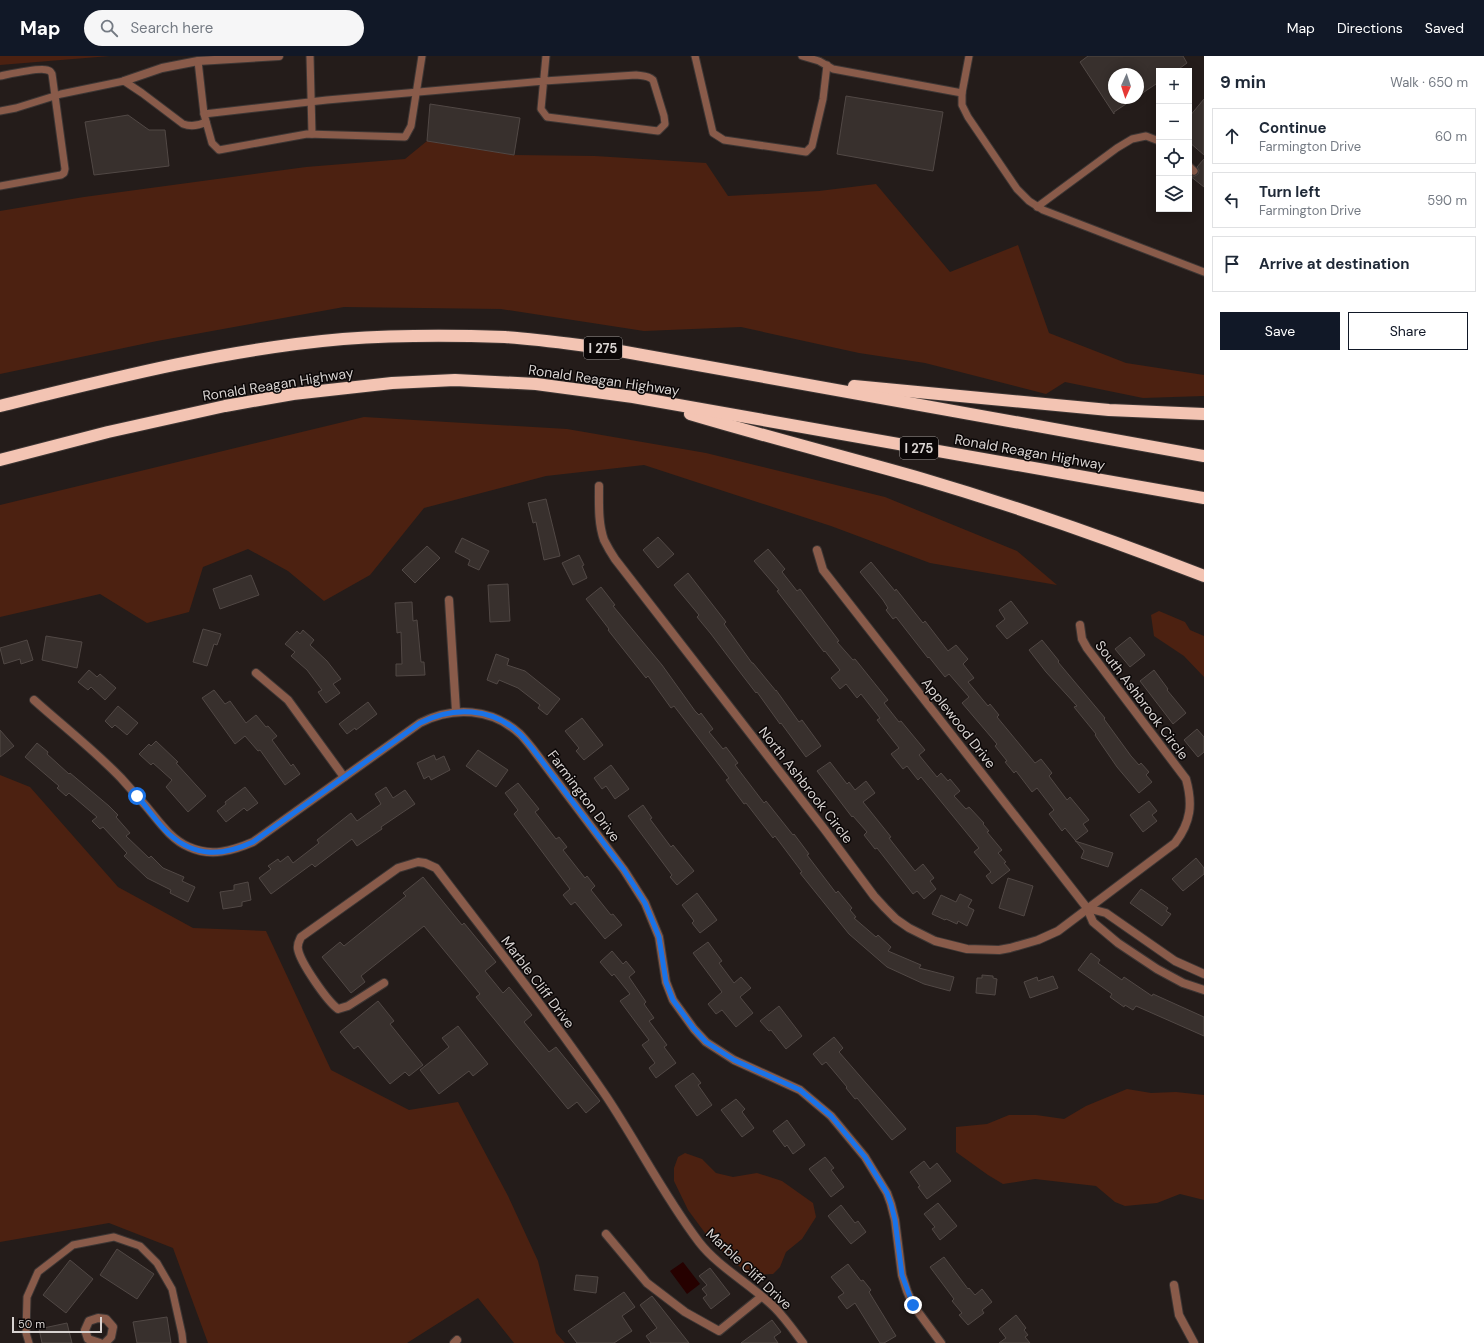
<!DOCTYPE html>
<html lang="en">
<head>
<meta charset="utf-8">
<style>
	body { margin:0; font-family:"DM Sans",sans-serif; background:#f6f6f7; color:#1f2937 }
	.controls { position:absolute; right:12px; top:12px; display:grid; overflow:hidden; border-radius:0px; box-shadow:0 2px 10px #0003 }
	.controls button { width:36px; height:36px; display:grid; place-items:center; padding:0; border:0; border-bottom:1px solid #e0e1e3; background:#fff; color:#1f2937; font:20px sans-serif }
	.compass { position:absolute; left:1108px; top:12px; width:36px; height:36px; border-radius:50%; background:#fff; box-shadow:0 2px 10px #0003; rotate:183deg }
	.scale { position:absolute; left:12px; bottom:10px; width:90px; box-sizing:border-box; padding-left:4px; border:2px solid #d8d3d1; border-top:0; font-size:11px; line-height:14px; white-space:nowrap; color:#d8d3d1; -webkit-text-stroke:3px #0b0707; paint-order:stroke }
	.stop { position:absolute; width:12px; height:12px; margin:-9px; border:3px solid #1a73e8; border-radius:50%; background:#fff }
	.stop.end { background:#1a73e8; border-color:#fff; box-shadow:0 1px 4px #0008 }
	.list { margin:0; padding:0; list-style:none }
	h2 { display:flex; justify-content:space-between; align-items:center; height:52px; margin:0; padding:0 16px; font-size:17px }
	h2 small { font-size:13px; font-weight:400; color:#747a83 }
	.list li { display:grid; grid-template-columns:26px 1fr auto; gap:12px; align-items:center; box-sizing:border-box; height:56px; margin:0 8px 8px; padding:0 8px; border:1px solid #e0e1e3; border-radius:0px }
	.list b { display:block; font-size:15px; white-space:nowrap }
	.list p { margin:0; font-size:13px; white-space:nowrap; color:#747a83 }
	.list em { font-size:13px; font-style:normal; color:#747a83 }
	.actions { display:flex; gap:8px; padding:12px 16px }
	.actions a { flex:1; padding:9px 0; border:1px solid #111827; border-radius:0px; text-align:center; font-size:14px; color:#111827 }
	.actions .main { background:#111827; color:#fff }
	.icon { flex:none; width:22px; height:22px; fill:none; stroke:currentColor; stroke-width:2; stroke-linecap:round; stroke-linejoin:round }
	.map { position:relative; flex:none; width:1204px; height:1287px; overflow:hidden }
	header { display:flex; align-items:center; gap:24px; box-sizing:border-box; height:56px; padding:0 20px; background:#111827; color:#fff }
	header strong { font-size:19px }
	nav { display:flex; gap:22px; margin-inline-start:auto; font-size:14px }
	.search { width:280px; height:36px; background:#f6f6f7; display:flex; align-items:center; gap:10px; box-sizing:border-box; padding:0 14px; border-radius:22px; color:#747a83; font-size:15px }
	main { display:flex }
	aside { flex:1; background:#fff }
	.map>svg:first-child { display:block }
	.green { fill:#4c2111 }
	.water { fill:#260100 }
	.building { fill:#38302d; stroke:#514845 }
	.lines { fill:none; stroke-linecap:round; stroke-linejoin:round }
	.service-casing { stroke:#3d3634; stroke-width:9 }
	.minor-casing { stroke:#3d3634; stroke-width:10 }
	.motorway-casing { stroke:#3d3634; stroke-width:14 }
	.service { stroke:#895b4a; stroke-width:7 }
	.minor { stroke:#895b4a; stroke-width:8 }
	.motorway { stroke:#f3c4b3; stroke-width:12 }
	.route { stroke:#1a73e8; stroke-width:5 }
	.labels { text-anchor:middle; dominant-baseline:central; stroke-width:3; stroke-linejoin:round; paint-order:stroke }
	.shield { fill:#0b0707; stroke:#9a9694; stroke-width:1 }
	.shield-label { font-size:13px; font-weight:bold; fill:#d8d3d1 }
	.street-label { font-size:14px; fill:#d8d3d1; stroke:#0b0707 }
</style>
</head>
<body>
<header>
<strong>Map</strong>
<div class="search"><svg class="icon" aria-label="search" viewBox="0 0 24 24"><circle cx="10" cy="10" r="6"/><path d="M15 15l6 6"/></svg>Search here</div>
<nav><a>Map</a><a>Directions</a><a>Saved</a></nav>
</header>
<main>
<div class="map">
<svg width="1204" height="1287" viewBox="0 0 1204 1287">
	<rect width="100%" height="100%" fill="#241c1a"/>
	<!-- green -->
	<g class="green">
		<polygon points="0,0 110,0 0,9"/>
		<polygon points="427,85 514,99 595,100 706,107 728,140 819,135 876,128 950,216 1018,189 1049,277 1126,307 1204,319 1204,340 1143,342 1065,326 1046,338 925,307 859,297 741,271 644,275 501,253 344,251 157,285 0,318 0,155 84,141 306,111 405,103"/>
		<polygon points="364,361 567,373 706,397 885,441 1017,495 1057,529 930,507 831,470 644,409 546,420 424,452 370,519 324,545 288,515 248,493 203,511 189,556 147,567 100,538 0,561 0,449"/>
		<polygon points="1159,555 1185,566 1190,574 1204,580 1204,621 1184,600 1154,580 1151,559"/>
		<polygon points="0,719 30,731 118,831 193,872 266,875 331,1014 409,1054 458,1046 508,1140 538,1205 556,1277 565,1287 514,1287 478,1242 407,1287 208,1287 173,1192 109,1167 0,1186"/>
		<polygon points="1127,1033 1151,1037 1176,1036 1204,1039 1204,1144 1180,1138 1157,1147 1125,1150 1115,1146 1096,1130 1035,1123 1003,1128 988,1119 956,1096 956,1071 987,1068 1009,1059 1036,1059 1064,1063 1086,1050"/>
		<polygon points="685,1097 702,1103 716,1117 733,1121 757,1117 782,1125 813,1147 816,1161 802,1183 786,1196 780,1211 773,1218 749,1219 711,1185 688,1154 674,1125 674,1112 678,1101"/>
	</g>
	<!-- water -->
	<polygon class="water" points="683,1206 700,1228 687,1238 670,1215"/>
	<!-- building -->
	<g class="building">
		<polygon points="1088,0 1183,0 1187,7 1176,15 1159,15 1159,26 1138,40 1138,18 1114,18 1114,42 1135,42 1114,56 1114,58 1080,6"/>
		<polygon points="846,40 943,56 933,115 837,98"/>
		<polygon points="1204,43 1204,99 1189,86 1189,61"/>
		<polygon points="430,48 520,62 514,99 427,85"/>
		<polygon points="128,59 149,74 165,74 169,110 94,119 85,66"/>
		<polygon points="1204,103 1204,131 1190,120 1195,120 1198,118 1199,114 1197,111"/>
		<polygon points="546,443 560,500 544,504 536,466 533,467 528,447"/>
		<polygon points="658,481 674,498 658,512 643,494"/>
		<polygon points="462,482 489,495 479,514 468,509 470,504 455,496"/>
		<polygon points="427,490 440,502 415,527 402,514"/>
		<polygon points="768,493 785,513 782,516 797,535 800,533 839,585 837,586 853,604 855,603 888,644 884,647 899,666 901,665 925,694 919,699 937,721 941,717 948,725 950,723 960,735 954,740 966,753 969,751 984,767 983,768 989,775 987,776 1002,794 998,797 1006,806 1004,807 1010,814 992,828 986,820 991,816 974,796 979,792 921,721 918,724 907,710 903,713 891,698 899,692 877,664 880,662 861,638 857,642 846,628 840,633 831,622 840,614 825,595 824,596 777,535 779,534 754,505"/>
		<polygon points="579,499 584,509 582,510 587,522 573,529 562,507"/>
		<polygon points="871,506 895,535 896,533 923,567 925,565 948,595 956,589 968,603 963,608 974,622 968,626 988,650 990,648 999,659 997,661 1035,707 1041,703 1052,717 1049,720 1067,744 1070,741 1089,764 1083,768 1088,775 1075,785 1113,797 1108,811 1081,802 1084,795 1065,772 1062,775 1049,758 1054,754 1037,732 1032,736 1016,715 1014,717 1005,706 1007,705 995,690 997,688 962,647 969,641 949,618 945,621 929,601 928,602 896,561 893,563 886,554 888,552 883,544 860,516"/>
		<polygon points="688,517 726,566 724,568 752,607 753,607 776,635 776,634 799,666 802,664 821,690 806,701 781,667 780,668 757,636 756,637 736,611 711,578 697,561 699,559 674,529"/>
		<polygon points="251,519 259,539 220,553 213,533"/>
		<polygon points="508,528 510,565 490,566 488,529"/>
		<polygon points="601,531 615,549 613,550 662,609 695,655 699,659 701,657 713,673 709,676 723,693 726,691 738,707 735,709 764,747 766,745 793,779 794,778 809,798 807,799 836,837 838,835 852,852 850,854 856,861 854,862 876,881 878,879 891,891 888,895 921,909 919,912 954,921 950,935 924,928 887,911 849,878 800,817 802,816 775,780 773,782 746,747 744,748 726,724 729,722 674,650 671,652 648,620 646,622 608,574 609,573 586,543"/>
		<polygon points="1011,545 1028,567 1007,583 996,570 1005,563 999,554"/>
		<polygon points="412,546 413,565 417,564 421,606 424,606 425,619 396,620 396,608 402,608 401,576 397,577 395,547"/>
		<polygon points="203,573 221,578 217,589 214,588 207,610 193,606"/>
		<polygon points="303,574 314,584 310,589 327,605 341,623 333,628 340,637 326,647 318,636 322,634 307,614 291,600 295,596 285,588 297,575 300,578"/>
		<polygon points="46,580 82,586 77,612 42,604"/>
		<polygon points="1130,581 1145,599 1130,611 1115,593"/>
		<polygon points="27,584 33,604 21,608 20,603 4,608 0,592"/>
		<polygon points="1042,584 1059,605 1058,606 1105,662 1104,663 1131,700 1139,709 1141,707 1149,716 1146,719 1152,726 1139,737 1117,711 1095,679 1096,678 1074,651 1077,650 1046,616 1029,594"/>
		<polygon points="496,598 509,603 507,609 525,615 560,643 547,659 538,652 540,649 518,632 499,624 497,628 487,624"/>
		<polygon points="89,614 97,621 100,618 116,632 105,644 91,631 88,634 78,626"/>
		<polygon points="1154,614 1168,633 1167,634 1186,657 1173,668 1140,625"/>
		<polygon points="214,634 225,648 230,645 246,667 256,659 266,671 268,670 277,680 272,684 291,710 293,708 300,718 285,729 260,694 258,695 245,680 235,688 202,642"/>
		<polygon points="368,646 377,658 356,674 355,672 347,678 339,668"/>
		<polygon points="118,650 138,667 127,679 115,669 112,672 105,665"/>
		<polygon points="582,662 603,689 584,704 576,695 579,692 565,675"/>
		<polygon points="1197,673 1204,681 1204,696 1198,701 1184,684"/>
		<polygon points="0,674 14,690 0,701"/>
		<polygon points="156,685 178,706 176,707 206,740 188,756 166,731 172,724 153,707 151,709 139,698 149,688 151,690"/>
		<polygon points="37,687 48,696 47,698 69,718 70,717 109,750 118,759 116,761 130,777 126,780 149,802 151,800 163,812 184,821 182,825 195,831 188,846 170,837 171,834 147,822 124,800 127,797 103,771 100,773 92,765 97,761 69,737 66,740 57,732 59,730 25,701"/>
		<polygon points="478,694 508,714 496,731 466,710"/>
		<polygon points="434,699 436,704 444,700 450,714 431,724 429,720 424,723 417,707"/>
		<polygon points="830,706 847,728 849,726 855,734 866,725 875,737 863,746 891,781 889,782 915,815 923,808 934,822 930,825 936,833 924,843 917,835 913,838 877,792 875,793 864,779 867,776 853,760 852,761 817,715"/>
		<polygon points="611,709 629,733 615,743 606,730 602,733 594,722"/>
		<polygon points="518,727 539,753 535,756 556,783 559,781 567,791 563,794 585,822 587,820 595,830 591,834 611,859 613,858 622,869 605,883 575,846 571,849 563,839 570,833 514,758 518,754 505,737"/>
		<polygon points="245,731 258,747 247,755 244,752 226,766 217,755 226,748 225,746"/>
		<polygon points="386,731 393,742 405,734 415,748 381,771 382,773 357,790 352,783 315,811 312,808 271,838 259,822 271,813 268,810 278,803 280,806 288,800 293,807 319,787 317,784 351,757 357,765 381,748 375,738"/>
		<polygon points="1149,745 1157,755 1152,759 1157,765 1143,776 1130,759"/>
		<polygon points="643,749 652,762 650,763 671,791 673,789 694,815 677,829 670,821 672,819 628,760"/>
		<polygon points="1196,802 1204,812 1204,818 1183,835 1172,823"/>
		<polygon points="423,821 462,869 464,867 496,906 485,915 503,937 509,931 532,959 524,966 549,996 556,991 600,1045 586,1057 577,1046 568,1053 476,941 480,938 424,870 361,920 365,926 351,937 322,901 340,886 344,890 406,840 403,837"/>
		<polygon points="1008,822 1033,830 1024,860 999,852"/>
		<polygon points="248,826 251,844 242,846 242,850 223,853 220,836 234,834 234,829"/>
		<polygon points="1141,833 1168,852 1166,855 1171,858 1162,870 1130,847"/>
		<polygon points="697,837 717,864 700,877 692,867 694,865 682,849"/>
		<polygon points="960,838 972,844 968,851 974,854 967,870 958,865 957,868 946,863 945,864 932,858 941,839 956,846"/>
		<polygon points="708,886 722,905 719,907 734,927 741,921 751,932 740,941 753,957 736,971 722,954 716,958 708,948 722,936 693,897"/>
		<polygon points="612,895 623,908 626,905 635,916 629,921 646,946 644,948 654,962 649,965 667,989 664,991 676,1007 656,1022 649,1012 655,1007 642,989 649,984 620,945 630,938 614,918 612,920 600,906"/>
		<polygon points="1091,897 1100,904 1098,907 1122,924 1124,921 1152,940 1153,938 1204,961 1204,980 1136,950 1133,954 1125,949 1124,951 1110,941 1112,938 1078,914"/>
		<polygon points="982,919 993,920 993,922 997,923 995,939 976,937 977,922 982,922"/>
		<polygon points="1053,920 1058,932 1030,942 1024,926 1037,921 1038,925"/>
		<polygon points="378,945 394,965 390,968 423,1009 409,1020 405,1016 390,1028 358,990 354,993 340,976"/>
		<polygon points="779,950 802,980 786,993 771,974 769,975 760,965"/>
		<polygon points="458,970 488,1008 473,1020 469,1015 439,1038 420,1014 449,991 442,982"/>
		<polygon points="834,981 843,992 839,996 906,1073 892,1084 857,1042 855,1043 846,1032 847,1031 826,1006 822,1009 813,998"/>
		<polygon points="693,1017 701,1027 698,1029 712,1049 697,1060 675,1030"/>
		<polygon points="736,1043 745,1053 742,1056 754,1072 742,1081 721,1054"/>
		<polygon points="787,1064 805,1089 793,1098 787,1089 785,1091 773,1075"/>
		<polygon points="825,1101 834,1112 831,1114 844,1131 831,1141 809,1113"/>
		<polygon points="924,1105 930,1113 937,1107 951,1125 927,1143 918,1131 920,1130 910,1116"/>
		<polygon points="938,1147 957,1170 940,1184 932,1173 935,1171 924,1158"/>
		<polygon points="841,1149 855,1167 858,1165 866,1176 851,1188 828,1160"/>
		<polygon points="117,1193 154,1218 137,1243 100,1219"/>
		<polygon points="944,1201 968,1233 969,1232 975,1239 982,1233 992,1246 982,1254 984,1257 968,1269 959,1259 962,1257 952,1245 954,1243 930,1211"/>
		<polygon points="70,1204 93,1223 66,1257 43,1239"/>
		<polygon points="848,1208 861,1225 863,1224 871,1234 869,1236 896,1280 884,1287 880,1287 855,1247 847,1253 838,1241 844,1237 831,1221"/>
		<polygon points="710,1212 730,1238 711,1253 703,1242 707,1239 702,1233 707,1229 699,1220"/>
		<polygon points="576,1219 598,1221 596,1237 574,1234"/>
		<polygon points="624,1236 635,1251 622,1260 632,1275 614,1287 577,1287 568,1275"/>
		<polygon points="652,1240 689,1287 651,1287 646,1280 657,1272 640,1249"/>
		<polygon points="1016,1259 1026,1272 1024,1274 1028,1279 1025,1281 1030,1287 999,1287 1006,1282 999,1273"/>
		<polygon points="167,1261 171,1287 137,1287 133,1266"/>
		<polygon points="772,1264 781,1276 774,1281 778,1287 741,1287"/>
		<polygon points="67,1267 72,1287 42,1287 39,1273"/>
	</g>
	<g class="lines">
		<!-- service casing -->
		<g class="service-casing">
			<g id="service">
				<polyline points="310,0 312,78"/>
				<polyline points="695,0 713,77 724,84 806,96 812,90 823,43 827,9"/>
				<polyline points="802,0 819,5 833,13 962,37"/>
				<polyline points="969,0 962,37 962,49 968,61 1017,133 1029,145 1043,154 1204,216"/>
				<path d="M198,5l6,53 123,-14 217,-19 92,-6c6,1 12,0 17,5l11,36 1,8 -7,7 -111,-14 -6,-8 5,-53"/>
				<path d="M0,20c10,-2 40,-9 47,-6 4,1 3,1 5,4l13,95 -1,4 -3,2 -61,11"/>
				<path d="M0,55l16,-3 45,-14 63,-13 18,12 41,31c8,3 15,2 23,-2"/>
				<polyline points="204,58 212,87 219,94 307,78 405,81 411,70 422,0"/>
				<polyline points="1189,110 1194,115"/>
				<polyline points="1037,151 1117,92 1132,83 1146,80 1159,85"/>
				<polyline points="29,1287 26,1277 27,1241 38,1216 73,1189 114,1181 140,1190 157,1207 172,1233 182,1278 183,1287"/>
			</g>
		</g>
		<!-- minor casing -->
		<g class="minor-casing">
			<g id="minor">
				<polyline points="124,25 162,12 198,5 279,0"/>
				<path d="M599,430c0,18 -1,37 5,54 3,6 7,13 11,19l210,271 49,66 11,12 11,11 13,9 26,13 32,8 32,1 11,-2 28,-8 20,-9 117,-88c16,-21 18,-39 11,-64l-99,-131 -5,-9 -2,-14"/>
				<polyline points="817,494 823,514 1087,852 1093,866 1118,887 1157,913 1183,927 1204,934"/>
				<polyline points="449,544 456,655"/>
				<polyline points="256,617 288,644 344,721"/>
				<path d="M34,644c29,26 60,50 87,78 8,9 16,18 24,27 13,15 25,34 44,42 22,10 43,4 64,-5l167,-119c33,-17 72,-15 100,11 4,4 8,9 12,14l92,122 21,33 14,34 7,45 7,18 21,29 12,13 28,18 66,30 31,26 34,41 22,36 4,11 4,16 7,55 5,16 6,14 28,38"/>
				<polyline points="1087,852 1106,857 1175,905 1204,918"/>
				<path d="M384,927l-36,23 -10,3c-11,-8 -38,-47 -40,-60 -1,-5 1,-8 3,-12l97,-69 20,-6 7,1 11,5c57,75 117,150 170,228 32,48 58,100 93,146 19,25 53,43 76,66 10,10 19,23 28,35"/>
				<polyline points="606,1178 647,1227 685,1256 719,1275 761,1241"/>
				<polyline points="1174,1229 1179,1259 1194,1287"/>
				<polyline points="100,1287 88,1283 85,1274 89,1265 98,1262 106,1263 113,1271 111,1281 105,1287"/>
				<polyline points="454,1287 457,1284"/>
			</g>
		</g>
		<!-- motorway casing -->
		<g class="motorway-casing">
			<g id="motorway">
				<polyline points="854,330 1109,354 1204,358"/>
				<path d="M0,350c113,-28 227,-57 343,-67 54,-4 109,-4 162,-2 33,2 66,7 98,11l601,108"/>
				<path d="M690,358c77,23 156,43 233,65 95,28 189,61 281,97"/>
				<polyline points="0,404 108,376 225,350 293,338 392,327 455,324 536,328 633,341 1204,442"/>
			</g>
		</g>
		<!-- service -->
		<use href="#service" class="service"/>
		<!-- minor -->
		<use href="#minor" class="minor"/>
		<!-- motorway -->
		<use href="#motorway" class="motorway"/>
	</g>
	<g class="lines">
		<!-- route -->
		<path class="route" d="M137,740c11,12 20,27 32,38 27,24 54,22 84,8l167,-119c33,-17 72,-16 100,11 4,4 8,9 12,14l92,122 21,33 14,34 7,45 7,18 21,29 12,13 28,18 66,30 31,26 34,41 22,36 4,11 4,16 7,55 11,30"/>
	</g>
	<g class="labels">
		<!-- shield labels -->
		<g class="shield">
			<rect x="584" y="281" width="38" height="22" rx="3"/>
			<rect x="900" y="381" width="38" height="22" rx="3"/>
		</g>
		<g class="shield-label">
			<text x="603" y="292">I 275</text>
			<text x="919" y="392">I 275</text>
		</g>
		<!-- street labels -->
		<g class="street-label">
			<text transform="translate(604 324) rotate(8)">Ronald Reagan Highway</text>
			<text transform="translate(278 328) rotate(-9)">Ronald Reagan Highway</text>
			<text transform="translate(1030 396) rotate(10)">Ronald Reagan Highway</text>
			<text transform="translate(1142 644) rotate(53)">South Ashbrook Circle</text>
			<text transform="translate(959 667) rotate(52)">Applewood Drive</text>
			<text transform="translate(806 729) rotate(52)">North Ashbrook Circle</text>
			<text transform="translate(584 740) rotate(53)">Farmington Drive</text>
			<text transform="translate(538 926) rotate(53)">Marble Cliff Drive</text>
			<text transform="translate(749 1213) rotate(43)">Marble Cliff Drive</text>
		</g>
	</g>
</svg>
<div class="controls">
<button>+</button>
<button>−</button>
<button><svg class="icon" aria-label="locate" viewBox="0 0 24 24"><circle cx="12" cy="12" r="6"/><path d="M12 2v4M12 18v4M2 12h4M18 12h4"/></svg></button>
<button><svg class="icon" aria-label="layers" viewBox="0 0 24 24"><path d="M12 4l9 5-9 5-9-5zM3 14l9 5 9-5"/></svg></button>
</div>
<svg class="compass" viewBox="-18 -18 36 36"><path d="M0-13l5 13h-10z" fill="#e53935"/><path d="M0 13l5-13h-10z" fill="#747a83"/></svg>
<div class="scale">50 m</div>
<div class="stop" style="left:137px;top:740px"></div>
<div class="stop end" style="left:913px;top:1249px"></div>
</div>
<aside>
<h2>9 min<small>Walk · 650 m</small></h2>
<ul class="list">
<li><svg class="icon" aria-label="ahead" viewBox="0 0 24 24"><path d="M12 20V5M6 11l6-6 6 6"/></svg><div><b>Continue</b><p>Farmington Drive</p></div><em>60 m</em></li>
<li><svg class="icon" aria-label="left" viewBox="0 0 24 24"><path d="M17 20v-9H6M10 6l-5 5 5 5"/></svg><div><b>Turn left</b><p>Farmington Drive</p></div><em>590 m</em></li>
<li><svg class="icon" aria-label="arrive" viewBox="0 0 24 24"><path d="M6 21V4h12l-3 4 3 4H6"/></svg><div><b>Arrive at destination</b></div></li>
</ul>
<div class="actions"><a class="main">Save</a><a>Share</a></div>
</aside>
</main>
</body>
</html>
